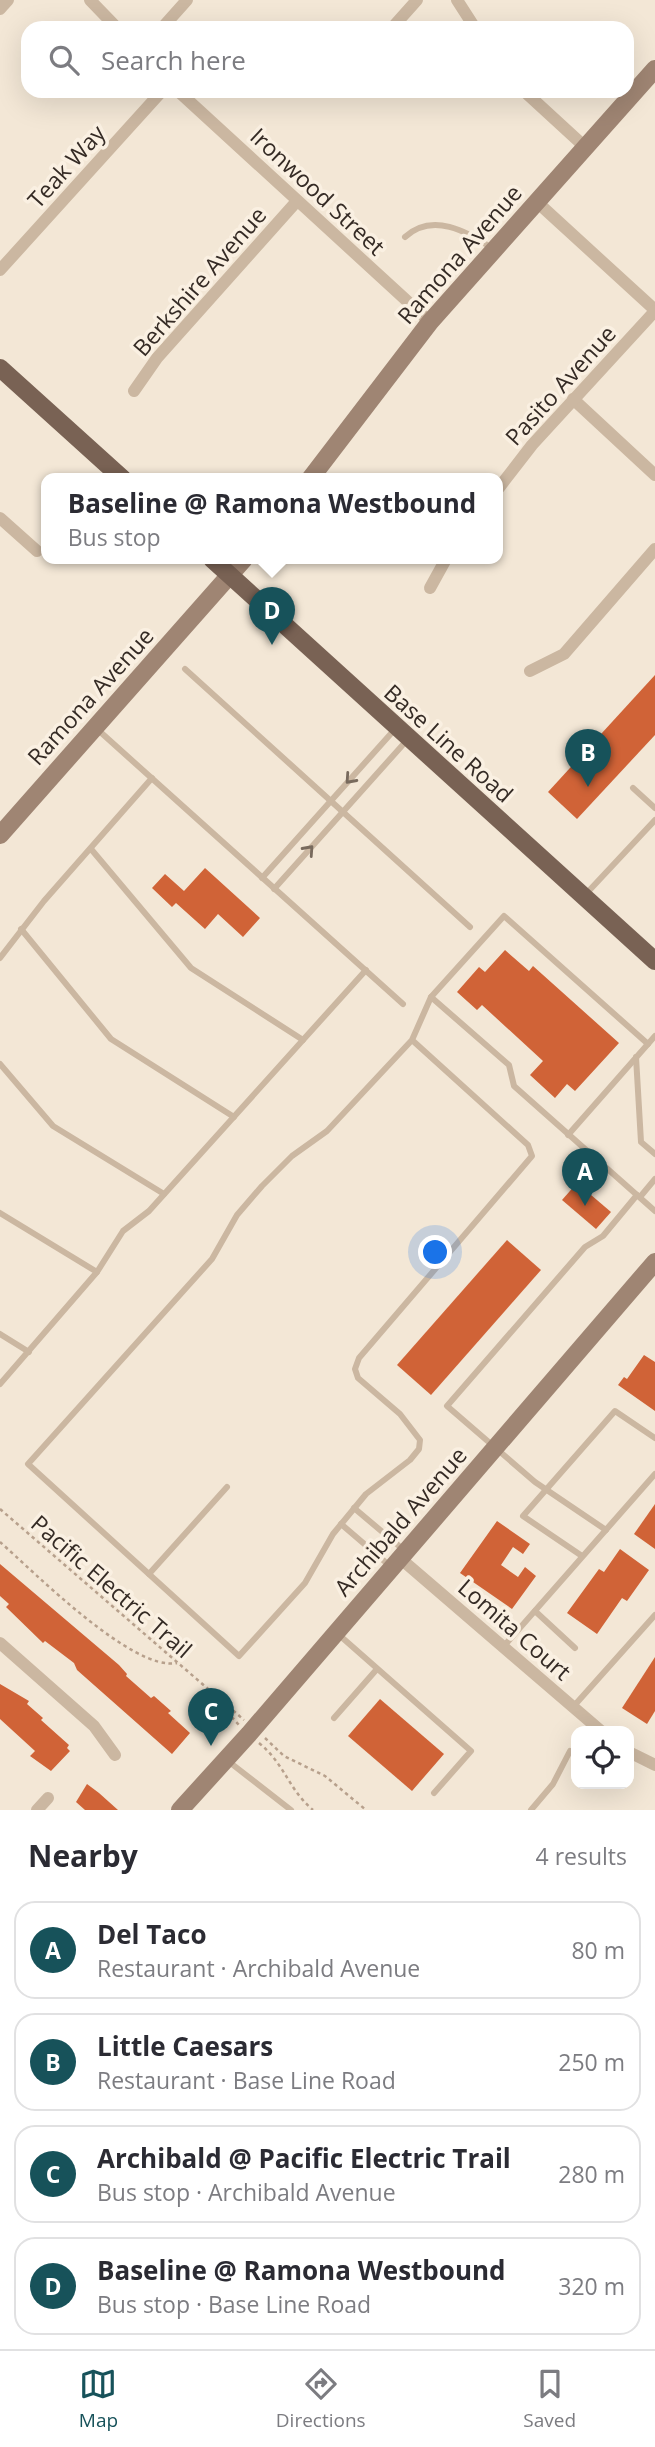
<!DOCTYPE html>
<html lang="en">
<head>
<meta charset="utf-8">
<style>
	body { margin:0; font-family:"Open Sans",sans-serif; background:#f2f2f3; color:#2b2b33 }
	.controls { position:absolute; right:21px; bottom:21px; display:grid; overflow:hidden; border-radius:14px; box-shadow:0 7px 28px #0002 }
	.controls button { width:63px; height:63px; display:grid; place-items:center; padding:0; border:0; border-bottom:2px solid #e1e1e2; background:#fff; color:#2b2b33; font:35px sans-serif }
	.you { position:absolute; left:436px; top:1253px; width:24px; height:24px; margin:-18px; border:5px solid #fff; border-radius:50%; background:#1a73e8; box-shadow:0 0 0 10px #1a73e833 }
	.badge { display:grid; place-items:center; width:46px; height:46px; border-radius:50%; background:#17525a; color:#fff; font-size:23px; font-weight:700 }
	.pin { position:absolute; translate:-50% -58px; filter:drop-shadow(0 2px 4px #0008) }
	.pin::after { content:''; position:absolute; top:37px; width:24px; height:21px; background:inherit; clip-path:polygon(0 0,100% 0,50% 100%) }
	.popup { position:absolute; left:41px; top:473px; width:462px; height:91px; box-sizing:border-box; display:grid; place-content:center; border-radius:14px; background:#fff; filter:drop-shadow(0 2px 5px #0005); font-size:23px; white-space:nowrap; color:#7c7c81 }
	.popup b { font-size:26px; color:#2b2b33 }
	.popup::after { content:''; position:absolute; left:50%; top:100%; margin-left:-14px; border:14px solid transparent; border-top-color:#fff }
	.list { margin:0; padding:0; list-style:none }
	h2 { display:flex; justify-content:space-between; align-items:center; height:91px; margin:0; padding:0 28px; font-size:30px }
	h2 small { font-size:23px; font-weight:400; color:#7c7c81 }
	.list li { display:grid; grid-template-columns:46px 1fr auto; gap:21px; align-items:center; box-sizing:border-box; height:98px; margin:0 14px 14px; padding:0 14px; border:2px solid #e1e1e2; border-radius:21px }
	.list b { display:block; font-size:26px; white-space:nowrap }
	.list p { margin:0; font-size:23px; white-space:nowrap; color:#7c7c81 }
	.list em { font-size:23px; font-style:normal; color:#7c7c81 }
	.icon { flex:none; width:38px; height:38px; fill:none; stroke:currentColor; stroke-width:2; stroke-linecap:round; stroke-linejoin:round }
	.map { position:relative; flex:none; width:655px; height:1810px; overflow:hidden }
	.search { position:absolute; background:#fff; box-shadow:0 7px 28px #0002; left:21px; right:21px; top:21px; height:77px; display:flex; align-items:center; gap:18px; box-sizing:border-box; padding:0 24px; border-radius:21px; color:#7c7c81; font-size:26px }
	.sheet { height:539px; background:#fff }
	nav { display:flex; justify-content:space-around; align-items:center; box-sizing:border-box; height:98px; border-top:2px solid #e1e1e2; background:#fff; font-size:19px; color:#7c7c81 }
	nav a { display:grid; justify-items:center; gap:4px }
	nav .on { color:#17525a }
	.map>svg:first-child { display:block }
	.building { fill:#d06337 }
	.lines { fill:none; stroke-linecap:round; stroke-linejoin:round }
	.path { stroke:#b7a08c; stroke-width:2.5; stroke-dasharray:3.5 3.5; stroke-linecap:butt }
	.lane { stroke:#cbb7a1; stroke-width:6 }
	.street { stroke:#cbb7a1; stroke-width:12 }
	.secondary { stroke:#9f8573; stroke-width:18 }
	.primary { stroke:#796254; stroke-width:18 }
	.oneway { stroke:#786a5d }
	.labels { text-anchor:middle; dominant-baseline:central; stroke-width:7; stroke-linejoin:round; paint-order:stroke }
	.street-label { font-size:23px; fill:#352b25; stroke:#faf0e2 }
</style>
</head>
<body>
<div class="map">
<svg width="655" height="1810" viewBox="0 0 655 1810">
	<rect width="100%" height="100%" fill="#f3e7d6"/>
	<!-- building -->
	<g class="building">
		<polygon points="655,675 655,735 577,819 548,792"/>
		<polygon points="205,868 260,918 243,937 218,914 205,929 176,903 172,907 152,888 165,874 184,891"/>
		<polygon points="505,950 529,971 533,966 619,1043 575,1091 567,1084 555,1098 530,1075 543,1061 482,1005 477,1010 457,992 479,967 485,972"/>
		<polygon points="577,1183 611,1212 596,1229 562,1200"/>
		<polygon points="507,1240 541,1270 431,1395 397,1365"/>
		<polygon points="644,1355 655,1362 655,1411 618,1385 624,1377 627,1379"/>
		<polygon points="655,1504 655,1549 634,1534"/>
		<polygon points="497,1521 530,1544 523,1554 513,1547 501,1565 518,1577 525,1567 536,1576 512,1609 460,1573"/>
		<polygon points="620,1549 649,1570 627,1601 622,1598 597,1634 567,1613 599,1569 604,1572"/>
		<polygon points="0,1564 119,1665 127,1674 126,1676 151,1698 154,1696 171,1711 168,1713 190,1733 172,1754 77,1670 74,1663 45,1641 43,1643 6,1607 9,1604 0,1596"/>
		<polygon points="655,1657 655,1711 647,1724 622,1708"/>
		<polygon points="0,1684 29,1701 27,1704 43,1718 41,1720 69,1745 67,1748 70,1751 51,1771 30,1756 35,1751 0,1719"/>
		<polygon points="380,1699 444,1754 412,1791 348,1736"/>
		<polygon points="87,1784 99,1793 118,1810 85,1810 76,1802"/>
	</g>
	<g class="lines">
		<!-- path -->
		<g class="path">
			<polyline points="0,1509 244,1720"/>
			<path d="M0,1542c34,30 133,130 177,121"/>
			<polyline points="208,1691 239,1725"/>
			<polyline points="265,1738 284,1756 325,1776 366,1810"/>
			<path d="M259,1743c26,21 29,46 54,67"/>
		</g>
		<!-- lane -->
		<g class="lane">
			<path d="M405,237c27,-25 62,-6 88,12"/>
			<polyline points="185,669 470,927"/>
			<polyline points="97,729 403,1004"/>
			<polyline points="633,788 655,808"/>
			<polyline points="91,849 191,968 303,1040"/>
			<polyline points="262,878 396,728"/>
			<polyline points="274,889 408,739"/>
			<polyline points="585,895 655,820"/>
			<polyline points="21,929 111,1039 234,1117"/>
			<polyline points="0,958 44,901 152,778"/>
			<polyline points="431,997 509,1065 514,1086 655,1211"/>
			<polyline points="412,1040 528,1145 532,1156 359,1358 355,1369 358,1378 400,1414 420,1440 419,1449 410,1460 366,1494 333,1534 305,1583 239,1656 28,1464 212,1259 237,1215 262,1186 292,1156 327,1131 412,1040 431,997 504,916 648,1044"/>
			<polyline points="636,1057 641,1142 655,1154"/>
			<polyline points="0,1064 53,1126 164,1194"/>
			<polyline points="568,1135 655,1036"/>
			<polyline points="640,1197 655,1179"/>
			<polyline points="0,1213 97,1272"/>
			<polyline points="0,1334 29,1352"/>
			<polyline points="0,1384 97,1272 123,1231 149,1211 366,970"/>
			<polyline points="354,1508 405,1551"/>
			<polyline points="341,1524 390,1566"/>
			<polyline points="606,1530 535,1482 447,1406 585,1247 603,1236 637,1195"/>
			<polyline points="582,1556 523,1516 615,1411 655,1438"/>
			<polyline points="149,1574 227,1487"/>
			<polyline points="535,1611 575,1648"/>
			<polyline points="338,1634 471,1751 434,1793"/>
			<polyline points="504,1646 655,1474"/>
			<polyline points="573,1707 655,1615"/>
			<polyline points="334,1718 377,1669"/>
			<polyline points="228,1761 291,1810"/>
			<polyline points="531,1810 553,1784 570,1751"/>
		</g>
		<!-- street -->
		<g class="street">
			<polyline points="90,0 117,28"/>
			<polyline points="457,0 475,28"/>
			<polyline points="0,9 8,0"/>
			<polyline points="162,28 187,0"/>
			<polyline points="392,28 417,0"/>
			<polyline points="178,91 430,322"/>
			<polyline points="524,91 585,147"/>
			<polyline points="537,202 655,310"/>
			<polyline points="0,270 162,91"/>
			<polyline points="134,391 157,358 297,201"/>
			<polyline points="573,399 655,475"/>
			<polyline points="498,489 532,445 655,311"/>
			<polyline points="0,518 37,551"/>
			<polyline points="430,588 446,559"/>
			<polyline points="530,671 564,654 655,549"/>
			<polyline points="401,1559 601,1731"/>
			<polyline points="0,1643 94,1726 115,1755"/>
			<polyline points="629,1752 655,1765"/>
			<polyline points="37,1810 48,1798"/>
		</g>
		<!-- secondary -->
		<g class="secondary">
			<polyline points="310,479 430,322 655,69"/>
			<polyline points="0,835 244,559"/>
			<polyline points="180,1810 249,1734 655,1262"/>
		</g>
		<!-- primary -->
		<g class="primary">
			<polyline points="0,368 123,479"/>
			<polyline points="212,559 655,961"/>
		</g>
	</g>
	<!-- one-way arrows -->
	<defs><path id="oneway-chevron" d="M-2-3.5L2.5 0L-2 3.5" fill="none" stroke-width="1.6" stroke-linecap="round" stroke-linejoin="round" transform="scale(1.75)"/></defs>
	<g class="oneway">
		<use href="#oneway-chevron" transform="translate(350 779) rotate(132)"/>
		<use href="#oneway-chevron" transform="translate(309 850) rotate(-48)"/>
	</g>
	<g class="labels">
		<!-- street labels -->
		<g class="street-label">
			<text transform="translate(66 166) rotate(-48)">Teak Way</text>
			<text transform="translate(318 191) rotate(43)">Ironwood Street</text>
			<text transform="translate(459 254) rotate(-49)">Ramona Avenue</text>
			<text transform="translate(199 281) rotate(-49)">Berkshire Avenue</text>
			<text transform="translate(560 385) rotate(-48)">Pasito Avenue</text>
			<text transform="translate(90 696) rotate(-48)">Ramona Avenue</text>
			<text transform="translate(449 743) rotate(42)">Base Line Road</text>
			<text transform="translate(400 1521) rotate(-49)">Archibald Avenue</text>
			<text transform="translate(112 1586) rotate(41)">Pacific Electric Trail</text>
			<text transform="translate(515 1629) rotate(41)">Lomita Court</text>
		</g>
	</g>
</svg>
<div class="controls">
<button><svg class="icon" aria-label="locate" viewBox="0 0 24 24"><circle cx="12" cy="12" r="6"/><path d="M12 2v4M12 18v4M2 12h4M18 12h4"/></svg></button>
</div>
<div class="you"></div>
<div class="pin badge" style="left:585px;top:1206px">A</div>
<div class="pin badge" style="left:588px;top:787px">B</div>
<div class="pin badge" style="left:211px;top:1746px">C</div>
<div class="pin badge" style="left:272px;top:645px">D</div>
<div class="popup"><b>Baseline @ Ramona Westbound</b>Bus stop</div>
<div class="search"><svg class="icon" aria-label="search" viewBox="0 0 24 24"><circle cx="10" cy="10" r="6"/><path d="M15 15l6 6"/></svg>Search here</div>
</div>
<section class="sheet">
<h2>Nearby<small>4 results</small></h2>
<ul class="list">
<li><span class="badge">A</span><div><b>Del Taco</b><p>Restaurant · Archibald Avenue</p></div><em>80 m</em></li>
<li><span class="badge">B</span><div><b>Little Caesars</b><p>Restaurant · Base Line Road</p></div><em>250 m</em></li>
<li><span class="badge">C</span><div><b>Archibald @ Pacific Electric Trail</b><p>Bus stop · Archibald Avenue</p></div><em>280 m</em></li>
<li><span class="badge">D</span><div><b>Baseline @ Ramona Westbound</b><p>Bus stop · Base Line Road</p></div><em>320 m</em></li>
</ul>
</section>
<nav>
<a class="on"><svg class="icon" aria-label="map" viewBox="0 0 24 24"><path d="M3 6l6-2 6 2 6-2v14l-6 2-6-2-6 2zM9 4v14M15 6v14"/></svg>Map</a>
<a><svg class="icon" aria-label="directions" viewBox="0 0 24 24"><path d="M12 3l9 9-9 9-9-9zM9 14v-3h6M13 9l2 2-2 2"/></svg>Directions</a>
<a><svg class="icon" aria-label="saved" viewBox="0 0 24 24"><path d="M7 4h10v16l-5-4-5 4z"/></svg>Saved</a>
</nav>
</body>
</html>
